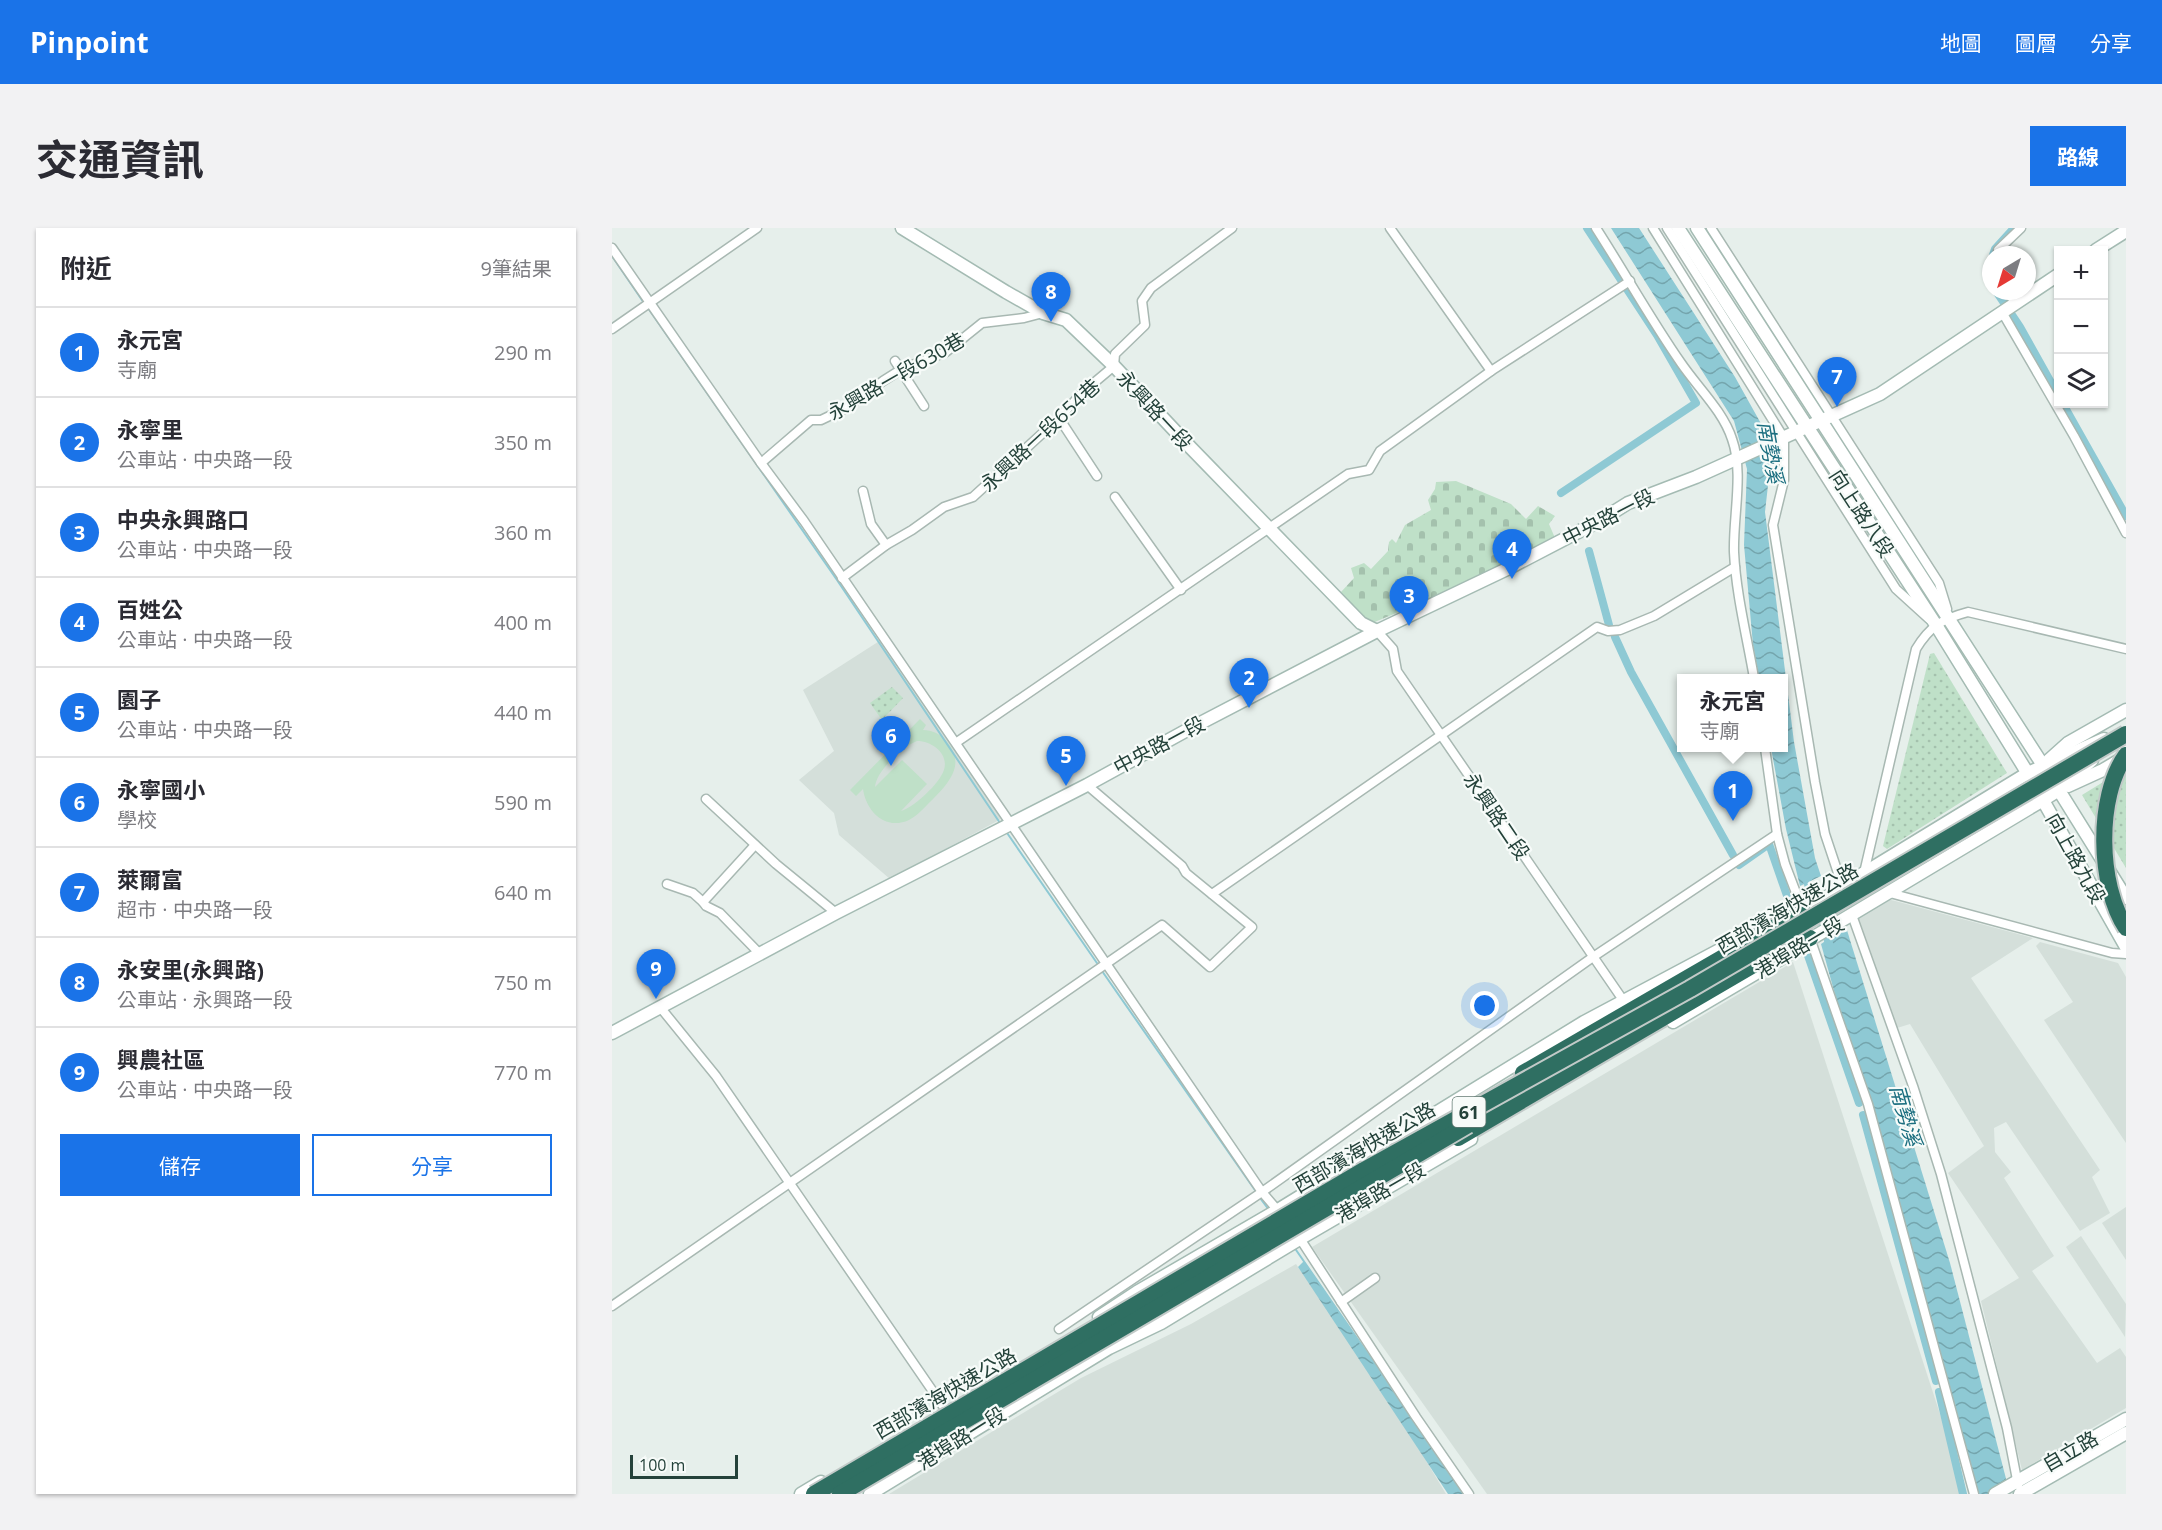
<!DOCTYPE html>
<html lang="zh-TW">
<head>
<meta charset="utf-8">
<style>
	body { margin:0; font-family:"Open Sans","Noto Sans TC",sans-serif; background:#f2f2f3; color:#2b2b33 }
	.controls { position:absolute; right:18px; top:18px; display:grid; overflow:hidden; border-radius:0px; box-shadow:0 2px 4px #0004 }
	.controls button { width:54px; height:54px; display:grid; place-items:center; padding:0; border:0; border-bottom:2px solid #e1e1e2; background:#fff; color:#2b2b33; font:30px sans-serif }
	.compass { position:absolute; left:1370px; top:18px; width:54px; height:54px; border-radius:50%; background:#fff; box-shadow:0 2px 4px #0004; rotate:218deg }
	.scale { position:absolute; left:18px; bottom:15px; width:108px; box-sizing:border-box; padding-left:6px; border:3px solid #24423a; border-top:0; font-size:16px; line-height:21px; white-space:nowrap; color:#24423a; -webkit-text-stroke:4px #f7fbf9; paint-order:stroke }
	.you { position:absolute; left:873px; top:778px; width:21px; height:21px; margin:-15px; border:4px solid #fff; border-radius:50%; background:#1a73e8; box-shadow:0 0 0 9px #1a73e833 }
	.badge { display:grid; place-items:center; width:39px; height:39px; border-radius:50%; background:#1a73e8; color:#fff; font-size:20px; font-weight:700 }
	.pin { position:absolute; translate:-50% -50px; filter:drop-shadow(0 2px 3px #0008) }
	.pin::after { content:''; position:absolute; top:32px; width:21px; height:18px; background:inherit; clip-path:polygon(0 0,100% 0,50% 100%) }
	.popup { position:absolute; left:1065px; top:446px; width:111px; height:78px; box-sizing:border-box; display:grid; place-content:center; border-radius:0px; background:#fff; filter:drop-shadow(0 2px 4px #0005); font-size:20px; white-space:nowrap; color:#7c7c81 }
	.popup b { font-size:22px; color:#2b2b33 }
	.popup::after { content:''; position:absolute; left:50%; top:100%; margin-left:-12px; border:12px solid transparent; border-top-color:#fff }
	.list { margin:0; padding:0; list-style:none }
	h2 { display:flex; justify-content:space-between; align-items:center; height:78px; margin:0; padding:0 24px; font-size:26px }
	h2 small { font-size:20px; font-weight:400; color:#7c7c81 }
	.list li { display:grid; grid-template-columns:39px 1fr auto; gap:18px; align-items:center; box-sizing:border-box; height:90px; padding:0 24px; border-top:2px solid #e1e1e2 }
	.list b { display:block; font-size:22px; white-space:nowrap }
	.list p { margin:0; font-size:20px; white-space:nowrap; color:#7c7c81 }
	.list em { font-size:20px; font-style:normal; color:#7c7c81 }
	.actions { display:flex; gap:12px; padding:18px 24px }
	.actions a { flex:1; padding:14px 0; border:2px solid #1a73e8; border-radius:0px; text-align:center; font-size:21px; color:#1a73e8 }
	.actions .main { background:#1a73e8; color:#fff }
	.icon { flex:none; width:33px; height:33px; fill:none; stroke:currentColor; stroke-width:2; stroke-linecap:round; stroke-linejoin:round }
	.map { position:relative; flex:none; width:1514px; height:1266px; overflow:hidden; border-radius:0px }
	header { display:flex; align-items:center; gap:36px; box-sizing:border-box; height:84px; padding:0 30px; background:#1a73e8; color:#fff }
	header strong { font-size:28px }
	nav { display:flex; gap:33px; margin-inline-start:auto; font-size:21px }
	.intro { display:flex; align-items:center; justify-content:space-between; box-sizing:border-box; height:144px; padding:0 36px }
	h1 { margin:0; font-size:42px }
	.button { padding:15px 27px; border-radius:0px; background:#1a73e8; color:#fff; font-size:21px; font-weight:700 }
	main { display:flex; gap:36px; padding:0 36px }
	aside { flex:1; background:#fff; border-radius:0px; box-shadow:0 2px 4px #0004 }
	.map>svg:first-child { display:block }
	.built { fill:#d4dfda }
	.grass { fill:url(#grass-dots) }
	.cemetery { fill:url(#cemetery-stones) }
	.pitch { fill:#bfe0c8; fill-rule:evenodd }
	.water { fill:url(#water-waves) }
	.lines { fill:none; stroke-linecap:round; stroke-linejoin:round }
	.stream { stroke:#8ec9d4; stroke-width:2 }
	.canal { stroke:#8ec9d4; stroke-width:8 }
	.street-casing { stroke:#a8b8b2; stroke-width:11 }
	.secondary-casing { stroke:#a4bbb3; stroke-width:15 }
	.highway-casing { stroke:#c2cac8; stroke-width:20 }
	.street { stroke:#fff; stroke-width:8 }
	.secondary { stroke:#fff; stroke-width:12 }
	.highway { stroke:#2f6f62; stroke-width:16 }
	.highway-bridge-casing { stroke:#c2cac8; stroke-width:20; stroke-linecap:butt }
	.highway-bridge { stroke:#2f6f62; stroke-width:16 }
	.labels { text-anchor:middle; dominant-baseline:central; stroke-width:4.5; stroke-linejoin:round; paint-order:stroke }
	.shield { fill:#f7fbf9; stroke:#637a73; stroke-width:1.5 }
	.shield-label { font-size:18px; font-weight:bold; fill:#24423a }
	.street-label { font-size:20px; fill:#24423a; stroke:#f7fbf9 }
	.water-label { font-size:21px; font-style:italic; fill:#1c6f80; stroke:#f7fbf9 }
</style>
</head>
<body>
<header>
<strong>Pinpoint</strong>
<nav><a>地圖</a><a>圖層</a><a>分享</a></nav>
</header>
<div class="intro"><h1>交通資訊</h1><a class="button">路線</a></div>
<main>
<aside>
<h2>附近<small>9筆結果</small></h2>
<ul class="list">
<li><span class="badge">1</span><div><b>永元宮</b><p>寺廟</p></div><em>290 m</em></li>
<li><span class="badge">2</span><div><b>永寧里</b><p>公車站 · 中央路一段</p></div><em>350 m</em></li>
<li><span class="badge">3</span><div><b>中央永興路口</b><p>公車站 · 中央路一段</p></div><em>360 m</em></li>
<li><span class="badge">4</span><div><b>百姓公</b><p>公車站 · 中央路一段</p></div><em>400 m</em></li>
<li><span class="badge">5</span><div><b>園子</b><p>公車站 · 中央路一段</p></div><em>440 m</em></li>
<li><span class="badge">6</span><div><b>永寧國小</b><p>學校</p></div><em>590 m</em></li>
<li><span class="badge">7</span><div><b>萊爾富</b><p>超市 · 中央路一段</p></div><em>640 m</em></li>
<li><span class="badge">8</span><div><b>永安里(永興路)</b><p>公車站 · 永興路一段</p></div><em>750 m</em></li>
<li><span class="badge">9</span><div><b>興農社區</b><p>公車站 · 中央路一段</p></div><em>770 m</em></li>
</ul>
<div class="actions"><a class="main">儲存</a><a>分享</a></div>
</aside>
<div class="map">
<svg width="1514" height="1266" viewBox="0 0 1514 1266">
	<defs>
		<pattern id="grass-dots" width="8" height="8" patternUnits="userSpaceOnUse" patternTransform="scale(1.5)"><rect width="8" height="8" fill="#bfe0c8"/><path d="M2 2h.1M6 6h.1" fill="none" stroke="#a4c1ad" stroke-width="1.8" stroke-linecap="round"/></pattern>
		<pattern id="cemetery-stones" width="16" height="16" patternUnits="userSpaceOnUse" patternTransform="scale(1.5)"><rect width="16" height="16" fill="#bfe0c8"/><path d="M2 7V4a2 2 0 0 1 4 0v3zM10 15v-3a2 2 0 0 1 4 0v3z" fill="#a4c1ad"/></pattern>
		<pattern id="water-waves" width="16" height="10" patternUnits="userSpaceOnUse" patternTransform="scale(1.5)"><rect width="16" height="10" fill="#8ec9d4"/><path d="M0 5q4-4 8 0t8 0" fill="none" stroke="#74a5ad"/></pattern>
	</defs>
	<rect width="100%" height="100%" fill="#e6efeb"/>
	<!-- built -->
	<g class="built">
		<polygon points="269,412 389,591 278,651 227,607 222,585 187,552 222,523 191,462"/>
		<polygon points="1272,670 1421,710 1359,750 1488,942 1480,949 1498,985 1468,1003 1394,894 1382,900 1383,924 1399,944 1392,950 1442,1028 1420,1043 1485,1135 1508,1120 1514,1129 1514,1180 1410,1242 1369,1073 1407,1050 1336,945 1372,918 1298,796 1285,800 1244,690"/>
		<polygon points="1428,714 1506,735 1514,749 1514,915 1432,792 1461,774 1424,718"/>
		<polygon points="1181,734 1354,1266 875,1266 700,1019"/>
		<polygon points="1514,979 1514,1032 1490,995"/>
		<polygon points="1469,1008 1514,1076 1513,1109 1454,1019"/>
		<polygon points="684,1036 780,1176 834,1266 277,1266 469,1150 579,1096"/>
	</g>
	<!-- grass -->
	<g class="grass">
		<polygon points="1322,425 1395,545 1275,621 1271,618 1318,426"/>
		<polygon points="280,459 291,470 270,492 258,475"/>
		<polygon points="1514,540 1514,640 1470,567"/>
	</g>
	<!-- cemetery -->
	<polygon class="cemetery" points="844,253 899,276 914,291 926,278 943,288 937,296 943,310 844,360 758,396 729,364 742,350 739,340 752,335 759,341 776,323 777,314 780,311 784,315 793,297 819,282 816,272 823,261 824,254"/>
	<!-- pitch -->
	<path class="pitch" d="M308,491l6,6 -3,5c9,0 18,4 24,12 20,23 0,43 -16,59 -7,7 -13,14 -22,19 -24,11 -43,-9 -46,-31l-7,7 -6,-6zM305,513c18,0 36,17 24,35 -6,11 -28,32 -40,35l26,-27 -25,-24 -27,27c1,-16 28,-41 42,-46z"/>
	<!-- water -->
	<g class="water">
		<polygon points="999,0 1027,0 1123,149 1152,201 1159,231 1153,284 1182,514 1203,630 1209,648 1188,658 1174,601 1159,520 1172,520 1172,450 1147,450 1141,417 1132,317 1135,241 1122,193"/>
		<polygon points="1234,699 1338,1035 1398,1266 1362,1266 1209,716"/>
		<polygon points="692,1033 852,1266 836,1266 686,1039"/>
	</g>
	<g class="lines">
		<!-- stream -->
		<g class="stream">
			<polyline points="0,28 32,75"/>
			<polyline points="36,80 225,352 388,595"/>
			<polyline points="393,602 487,738"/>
			<polyline points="490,743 645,965"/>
			<polyline points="648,970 657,982"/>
			<polyline points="682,1019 800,1190"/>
		</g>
		<!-- canal -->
		<g class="canal">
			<polyline points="1381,27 1383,21 1402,0"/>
			<polyline points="1379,36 1379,46"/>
			<polyline points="1384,63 1408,99 1446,167"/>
			<polyline points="1451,176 1514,288"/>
			<polyline points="949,265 1084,175 1045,107 975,0"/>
			<polyline points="977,323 997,397"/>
			<polyline points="1003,409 1019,444 1121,627"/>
			<polyline points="1127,637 1157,616 1180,682"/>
			<polyline points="1192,645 1219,721"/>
			<polyline points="1193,719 1247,875"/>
			<polyline points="1251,887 1324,1153"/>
			<polyline points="1327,1164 1351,1266"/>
		</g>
		<!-- street casing -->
		<g class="street-casing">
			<g id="street">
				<polyline points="778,0 879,143"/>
				<path d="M984,0c29,45 55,92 85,135 17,25 42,48 51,76 12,33 1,77 2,113 2,42 13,85 20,126"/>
				<polyline points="1041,0 1172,210 1172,252 1161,297 1203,554 1213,606 1231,660"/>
				<polyline points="1055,0 1284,361 1317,391"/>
				<polyline points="1099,0 1327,355 1335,381"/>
				<polyline points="0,20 149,235 192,293 650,964 668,985"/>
				<polyline points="1386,27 1386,22 1409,0"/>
				<polyline points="1394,63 1404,75"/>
				<polyline points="1390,84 1462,208 1514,305"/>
				<polyline points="0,101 145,0"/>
				<polyline points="283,133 312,178"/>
				<polyline points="447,190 485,248"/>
				<polyline points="149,235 199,192 209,192 232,181 271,153 290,141 334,124 370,95 412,90 431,85"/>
				<polyline points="251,263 259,296 274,317"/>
				<polyline points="503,269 569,362"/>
				<polyline points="230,350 274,317 300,302 332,279 361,269 447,190 471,164 502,138 503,126 533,97 530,73 539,60 620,0"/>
				<polyline points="765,403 781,421 785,443 1011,772"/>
				<polyline points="345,514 736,246 757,242 768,223 879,143 1018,53"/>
				<polyline points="1153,520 1165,606 1173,636 1191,683"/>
				<polyline points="94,571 164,636 224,685"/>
				<polyline points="143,617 91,674 94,678 108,685 148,726"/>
				<path d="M1252,645l52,-224c14,-23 26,-30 52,-37l158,37"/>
				<polyline points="55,656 81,665 91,674"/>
				<polyline points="1278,665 1500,725 1514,726"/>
				<polyline points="600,666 985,399 996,403 1008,402 1042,388 1123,339"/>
				<polyline points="1240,687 1301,858 1329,946 1395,1200 1406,1257"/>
				<polyline points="1198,710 1256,876 1362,1266"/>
				<polyline points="48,779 104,848 333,1181"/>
				<polyline points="685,1006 804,1189 857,1266"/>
				<polyline points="729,1074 763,1050"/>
				<polyline points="0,1078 550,697 598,739 640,699 574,645 570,638 475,557"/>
				<polyline points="447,1101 650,964 981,729 1165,606"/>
			</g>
		</g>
		<!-- secondary casing -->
		<g class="secondary-casing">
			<g id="secondary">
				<polyline points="290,0 394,64 431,85 454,92 502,138 579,220 749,395 765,403"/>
				<polyline points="1066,0 1324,397 1418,549"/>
				<polyline points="1085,0 1434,542"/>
				<polyline points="1484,22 1514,3"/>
				<polyline points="1437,532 1456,515 1514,482"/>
				<polyline points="1443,556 1514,670"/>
				<polyline points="1456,558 1491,542 1513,529"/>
				<polyline points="1428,567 1514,719"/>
				<polyline points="1185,685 1231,660 1252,645 1416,545 1492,511"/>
				<polyline points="1192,715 1431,572 1447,562 1480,532"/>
				<polyline points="1061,794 1175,727"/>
				<polyline points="0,805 224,685 475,557 577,501 765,403 895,341 989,292 1016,275 1084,249 1268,166 1446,47"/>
				<polyline points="487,1089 525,1064 666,982 972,794 1128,711"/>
				<polyline points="189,1266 209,1254"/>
				<polyline points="258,1266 497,1120 549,1095 689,1010 859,911"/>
				<polyline points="1383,1266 1514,1191"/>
				<polyline points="1408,1266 1514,1205"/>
			</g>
		</g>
		<!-- highway casing -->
		<g class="highway-casing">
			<g id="highway">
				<polyline points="911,845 1191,683"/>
				<polyline points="846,910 1155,729 1198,710"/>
			</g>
		</g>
		<!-- street -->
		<use href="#street" class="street"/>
		<!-- secondary -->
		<use href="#secondary" class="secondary"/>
		<!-- highway -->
		<use href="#highway" class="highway"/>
		<!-- highway-bridge casing -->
		<g class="highway-bridge-casing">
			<g id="highway-bridge">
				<path d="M1514,527c-30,42 -28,130 0,173"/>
				<polyline points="202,1266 752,942 1078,761 1514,506"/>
				<polyline points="228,1266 856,897"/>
			</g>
		</g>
		<!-- highway-bridge -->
		<use href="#highway-bridge" class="highway-bridge"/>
	</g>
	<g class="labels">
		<!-- shield labels -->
		<rect class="shield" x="840.5" y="869" width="33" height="30" rx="4.5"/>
		<g class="shield-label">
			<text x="857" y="884">61</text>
		</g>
		<!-- street labels -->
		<g class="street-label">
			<text transform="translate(284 148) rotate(-30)">永興路一段630巷</text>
			<text transform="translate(543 182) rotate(47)">永興路一段</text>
			<text transform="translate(428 207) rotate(-43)">永興路一段654巷</text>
			<text transform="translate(1250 285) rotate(57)">向上路八段</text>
			<text transform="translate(996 289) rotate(-27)">中央路一段</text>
			<text transform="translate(547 517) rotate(-28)">中央路一段</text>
			<text transform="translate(885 588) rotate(56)">永興路二段</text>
			<text transform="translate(1464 630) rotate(61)">向上路九段</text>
			<text transform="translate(1175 680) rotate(-30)">西部濱海快速公路</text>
			<text transform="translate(1187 719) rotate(-31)">港埠路一段</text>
			<text transform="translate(752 919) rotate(-30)">西部濱海快速公路</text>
			<text transform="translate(768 964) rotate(-30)">港埠路一段</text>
			<text transform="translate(333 1165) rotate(-30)">西部濱海快速公路</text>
			<text transform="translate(349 1210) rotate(-32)">港埠路一段</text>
			<text transform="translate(1458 1223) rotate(-30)">自立路</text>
		</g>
		<!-- water labels -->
		<g class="water-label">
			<text transform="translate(1159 224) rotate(80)">南勢溪</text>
			<text transform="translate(1294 887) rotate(74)">南勢溪</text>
		</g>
	</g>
</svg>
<div class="controls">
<button>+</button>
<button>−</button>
<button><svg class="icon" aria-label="layers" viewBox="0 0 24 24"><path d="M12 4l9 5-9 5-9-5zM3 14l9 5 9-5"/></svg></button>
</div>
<svg class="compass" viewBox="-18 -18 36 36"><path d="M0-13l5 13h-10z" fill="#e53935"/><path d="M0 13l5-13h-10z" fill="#7c7c81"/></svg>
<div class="scale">100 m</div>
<div class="you"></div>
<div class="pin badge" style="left:1121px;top:593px">1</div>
<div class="popup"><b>永元宮</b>寺廟</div>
<div class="pin badge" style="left:637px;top:480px">2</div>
<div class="pin badge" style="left:797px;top:398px">3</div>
<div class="pin badge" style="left:900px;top:351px">4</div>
<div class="pin badge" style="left:454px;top:558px">5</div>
<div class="pin badge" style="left:279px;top:538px">6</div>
<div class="pin badge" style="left:1225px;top:179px">7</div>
<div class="pin badge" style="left:439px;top:94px">8</div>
<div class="pin badge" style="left:44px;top:771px">9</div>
</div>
</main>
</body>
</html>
